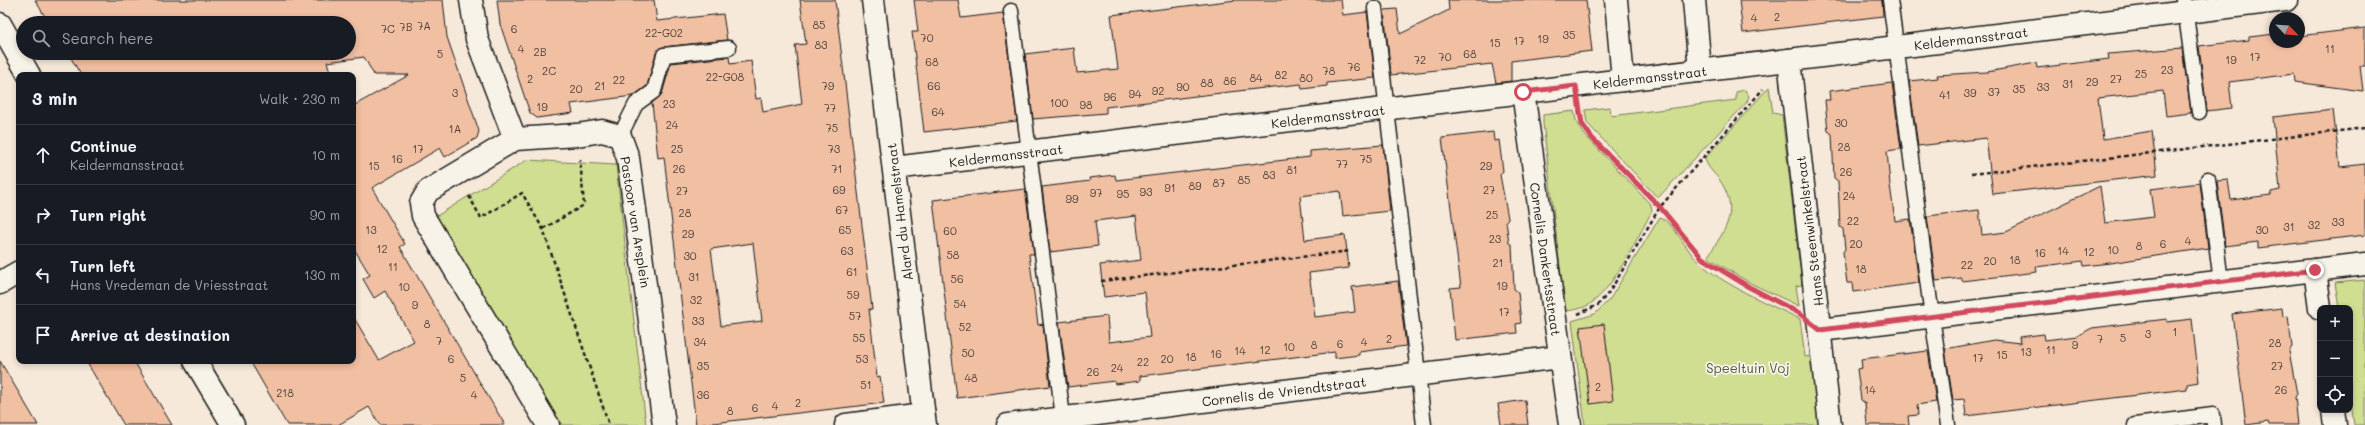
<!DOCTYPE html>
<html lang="en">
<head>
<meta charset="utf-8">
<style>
	body { margin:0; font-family:Mali,sans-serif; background:#242831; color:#f1f3f6 }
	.controls { position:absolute; right:12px; bottom:12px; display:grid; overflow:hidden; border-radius:8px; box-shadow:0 2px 6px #0003 }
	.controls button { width:36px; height:36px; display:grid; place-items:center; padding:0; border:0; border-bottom:1px solid #363941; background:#171b24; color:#f1f3f6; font:20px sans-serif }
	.compass { position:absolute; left:2269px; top:12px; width:36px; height:36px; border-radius:50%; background:#171b24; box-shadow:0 2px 6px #0003; rotate:115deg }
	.stop { position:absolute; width:12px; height:12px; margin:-9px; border:3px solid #d1495b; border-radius:50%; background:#fff }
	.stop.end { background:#d1495b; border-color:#fff; box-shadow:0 1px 4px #0008 }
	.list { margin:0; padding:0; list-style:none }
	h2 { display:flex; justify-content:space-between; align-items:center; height:52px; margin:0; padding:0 16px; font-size:17px }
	h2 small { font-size:13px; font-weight:400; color:#9ea1a6 }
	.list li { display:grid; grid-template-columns:26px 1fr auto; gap:12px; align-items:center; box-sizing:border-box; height:60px; padding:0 16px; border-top:1px solid #363941 }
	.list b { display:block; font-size:15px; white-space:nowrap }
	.list p { margin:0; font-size:13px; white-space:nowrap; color:#9ea1a6 }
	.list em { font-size:13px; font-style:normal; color:#9ea1a6 }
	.icon { flex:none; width:22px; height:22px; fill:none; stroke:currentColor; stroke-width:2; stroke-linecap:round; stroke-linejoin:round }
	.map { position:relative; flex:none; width:2365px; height:425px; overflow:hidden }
	.search { position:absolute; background:#171b24; box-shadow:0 2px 6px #0003; left:16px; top:16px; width:340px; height:44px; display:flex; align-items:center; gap:10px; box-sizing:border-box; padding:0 14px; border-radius:22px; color:#9ea1a6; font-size:15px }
	.panel { position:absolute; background:#171b24; box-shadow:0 2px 6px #0003; left:16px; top:72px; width:340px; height:292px; border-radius:8px }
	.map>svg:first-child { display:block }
	.green { fill:#d0de91; stroke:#767d56 }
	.building { fill:#f1bfa2; stroke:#1c1c1c; fill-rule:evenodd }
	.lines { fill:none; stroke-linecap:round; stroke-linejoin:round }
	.lane-casing { stroke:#1c1c1c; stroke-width:17 }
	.street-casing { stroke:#1c1c1c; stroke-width:25 }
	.secondary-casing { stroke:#1c1c1c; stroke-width:25 }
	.path { stroke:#1c1c1c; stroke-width:2.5; stroke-dasharray:4 3; stroke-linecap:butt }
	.lane { stroke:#f7f3e8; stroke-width:14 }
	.street { stroke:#f7f3e8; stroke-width:22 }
	.secondary { stroke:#f7f3e8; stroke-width:22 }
	.route { stroke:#d1495b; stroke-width:5 }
	.labels { text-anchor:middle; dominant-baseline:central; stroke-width:3.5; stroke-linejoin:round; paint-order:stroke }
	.number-label { font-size:11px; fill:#51453e }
	.street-label { font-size:13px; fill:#1c1c1c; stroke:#f7f3e8 }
	.park-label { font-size:13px; fill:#52563f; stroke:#f7f3e8 }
</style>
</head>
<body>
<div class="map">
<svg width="2365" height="425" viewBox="0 0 2365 425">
	<rect width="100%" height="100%" fill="#f6e9da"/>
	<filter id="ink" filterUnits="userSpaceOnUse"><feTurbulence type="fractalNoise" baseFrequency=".025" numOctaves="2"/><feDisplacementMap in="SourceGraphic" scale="8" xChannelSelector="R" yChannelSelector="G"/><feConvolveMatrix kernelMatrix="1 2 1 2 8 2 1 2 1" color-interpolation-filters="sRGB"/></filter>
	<g filter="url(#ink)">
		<!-- green -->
		<g class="green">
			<path d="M1769,87l4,26 9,2 20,170 -6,1 3,20 -47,-22 -42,-25 -2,-3c19,-28 32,-46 11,-77 -5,-6 -13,-13 -14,-21z"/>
			<polygon points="1745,90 1749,96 1747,102 1658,198 1587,123 1585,110 1610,107 1611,116 1736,100 1736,92"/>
			<path d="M1574,111l2,9 8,14 67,71 1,6c-13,24 -37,74 -58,90 -8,7 -18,9 -29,10l-22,-188v-8z"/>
			<polygon points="527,160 616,165 646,425 562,425 435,217"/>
			<path d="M1660,217c16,8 25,32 38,44 23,23 73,44 102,58l5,38 7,-1 8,69h-235l-13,-104 23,-7 15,-15z"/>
			<polygon points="2365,280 2365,425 2354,425 2350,395 2350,308 2339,308 2335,283"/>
		</g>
		<!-- building -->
		<g class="building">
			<polygon points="35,0 443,0 447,37 479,131 477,138 445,157 440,148 372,188 405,244 400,247 505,425 380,425 369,407 338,425 287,425 250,361 353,361 353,316 379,360 414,341 385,291 374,298 363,279 370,275 353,247 353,106 409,75 374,75 364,57 327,62 331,75 81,75 68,53 349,53 349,23 49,23"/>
			<polygon points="497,0 654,0 657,21 723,14 727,40 663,47 656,53 647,86 633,96 571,104 573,113 537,118 530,113 500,24"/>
			<path d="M800,0h35l37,309h-3l8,68 3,-1 4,27 -188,22 -32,-268 -6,1 -6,-55 10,-9 9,-31 58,-6 1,7 21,-3 5,38 5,-1 2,14 39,-8 -7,-59 11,-1zM753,243l9,78 -41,5 -10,-77z"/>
			<polygon points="914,0 958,0 961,18 1003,13 1017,121 924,132 912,32 918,32"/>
			<polygon points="1236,0 1341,0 1343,15 1367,12 1375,78 1327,83 1327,86 1302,89 1301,84 1229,92 1106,107 1106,113 1033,119 1025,54 1074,48 1077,73 1118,69 1111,15"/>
			<polygon points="1448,0 1586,0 1592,51 1511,61 1511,81 1496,83 1492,64 1391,75 1384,10 1397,9 1400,34 1449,10"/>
			<polygon points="1739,0 1882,0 1883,16 1743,33"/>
			<polygon points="2365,28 2365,66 2360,66 2363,91 2295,82 2294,74 2229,82 2232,108 2207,111 2199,46 2249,40 2249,37 2275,34 2275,42 2299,42 2299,36"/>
			<polygon points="2182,48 2191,113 2166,116 2163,91 2098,98 2103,139 2152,131 2157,175 1993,194 1986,138 1918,146 1909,81 1938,78 1937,75 1987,72 2036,63 2037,68 2109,59 2108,54"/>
			<polygon points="1892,83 1901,149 1887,151 1890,185 1895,221 1910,219 1919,283 1853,292 1852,283 1847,283 1843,252 1845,249 1843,229 1840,227 1838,181 1834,178 1832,134 1828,131 1825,100 1830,100 1829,91"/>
			<polygon points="2333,110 2340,167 2365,164 2365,235 2258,248 2258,242 2225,246 2217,181 2228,180 2231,200 2271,195 2271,192 2280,190 2273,117"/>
			<polygon points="1493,132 1494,141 1499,140 1503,171 1500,175 1508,218 1506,221 1509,243 1512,245 1514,289 1518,292 1521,323 1516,324 1517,333 1455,340 1450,288 1461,287 1442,138"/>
			<polygon points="1383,145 1390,211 1343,216 1340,191 1300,196 1305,240 1345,235 1349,268 1309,273 1315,317 1355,312 1352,287 1398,281 1406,346 1359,352 1359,355 1335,358 1335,352 1140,376 1140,381 1115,384 1114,381 1068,387 1059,322 1107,316 1109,342 1150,337 1145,292 1104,297 1100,265 1141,260 1136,216 1095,221 1098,246 1050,252 1042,187 1090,181 1089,178 1115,175 1116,180 1310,157 1310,151"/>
			<polygon points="2200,183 2208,248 2110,263 2084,266 2083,261 2036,267 2037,272 1962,281 1962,278 1936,281 1927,216 1979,210 1982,235 2006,232 2100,186 2105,223 2129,220 2154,217 2150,189"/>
			<polygon points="1025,189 1034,254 1029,254 1038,325 1043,324 1050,386 957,398 933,200"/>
			<polygon points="2282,308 2283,317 2288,316 2292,347 2289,351 2297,394 2295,397 2298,425 2269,425 2268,422 2246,425 2232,314"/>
			<polygon points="2167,319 2167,322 2192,319 2199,382 2187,384 2187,389 1966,416 1964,399 1953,400 1945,349 1994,340 2020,343 2019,337 2044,334 2045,340 2077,336 2092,328"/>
			<polygon points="1604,324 1613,401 1590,404 1580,327"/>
			<polygon points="1928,351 1936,402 1917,405 1918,415 1908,416 1909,425 1867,425 1865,403 1861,400 1857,369 1862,368 1861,359"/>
			<polygon points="0,361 38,425 0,425"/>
			<polygon points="86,361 134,361 172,425 124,425"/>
			<polygon points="1525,400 1528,425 1501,425 1498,404"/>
		</g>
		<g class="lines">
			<!-- lane casing -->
			<g class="lane-casing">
				<g id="lane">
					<polyline points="1890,0 1932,317 1948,425"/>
					<polyline points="2184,0 2199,112"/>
					<polyline points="1375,8 1424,425"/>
					<polyline points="1011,11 1064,425"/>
					<polyline points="620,136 636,104 654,91 664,55 729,48"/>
					<polyline points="2208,179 2221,282"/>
					<polyline points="2135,425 2213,415 2214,425"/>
				</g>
			</g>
			<!-- street casing -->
			<g class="street-casing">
				<g id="street">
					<polyline points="471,0 477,39 515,139"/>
					<polyline points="873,0 925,425"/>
					<polyline points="1616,0 1623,80"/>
					<polyline points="1694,0 1700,71"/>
					<polyline points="1789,60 1830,425"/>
					<polyline points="1523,92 1570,425"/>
					<polyline points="894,168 2286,0"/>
					<polyline points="2315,270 2320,308"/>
					<polyline points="0,283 19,272"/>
					<polyline points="1820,330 2365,264"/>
					<polyline points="2333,410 2335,425"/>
					<polyline points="548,425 423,216 421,203 428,191 515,139 577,135 602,131 620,136 628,158 664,425"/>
					<polyline points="846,425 923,415"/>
					<polyline points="1008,425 1560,357"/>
				</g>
			</g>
			<!-- secondary casing -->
			<g class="secondary-casing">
				<g id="secondary">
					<polyline points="0,24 29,75"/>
					<polyline points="195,361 233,425"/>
				</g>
			</g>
			<!-- path -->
			<g class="path">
				<polyline points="1579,110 1582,124 1592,138 1660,207 1702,258 1749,287 1793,310"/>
				<polyline points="1971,174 2365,128"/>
				<polyline points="469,196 481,218 522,193 543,229 609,425"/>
				<polyline points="543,229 584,205 580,159"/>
				<polyline points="1101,281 1350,251"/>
				<polyline points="1578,314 1598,305 1610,291 1660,207 1763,89"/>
			</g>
			<!-- lane -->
			<use href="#lane" class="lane"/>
			<!-- street -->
			<use href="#street" class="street"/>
			<!-- secondary -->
			<use href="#secondary" class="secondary"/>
		</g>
	</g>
	<g class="lines" filter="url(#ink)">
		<!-- route -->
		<polyline class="route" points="1523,92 1576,86 1582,124 1592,138 1660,207 1702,258 1749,287 1799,313 1820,330 2315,270"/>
	</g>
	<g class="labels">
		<!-- number labels -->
		<g class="number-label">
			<text x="1777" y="16">2</text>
			<text x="1754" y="17">4</text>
			<text x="819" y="24">85</text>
			<text x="424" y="25">7A</text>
			<text x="406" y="26">7B</text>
			<text x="388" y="28">7C</text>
			<text x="514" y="28">6</text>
			<text x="664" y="32">22-G02</text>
			<text x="1569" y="34">35</text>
			<text x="927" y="37">70</text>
			<text x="1543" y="38">19</text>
			<text x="1519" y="40">17</text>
			<text x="1495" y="42">15</text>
			<text x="821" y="44">83</text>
			<text x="521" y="48">4</text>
			<text x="2330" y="48">11</text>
			<text x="540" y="51">2B</text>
			<text x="440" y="53">5</text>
			<text x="1470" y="53">68</text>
			<text x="1445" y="56">70</text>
			<text x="2255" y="56">17</text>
			<text x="1420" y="59">72</text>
			<text x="2231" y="59">19</text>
			<text x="932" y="61">68</text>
			<text x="1354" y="66">76</text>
			<text x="2167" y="69">23</text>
			<text x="549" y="70">2C</text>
			<text x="1329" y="70">78</text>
			<text x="2141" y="73">25</text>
			<text x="1281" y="74">82</text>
			<text x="725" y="76">22-G08</text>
			<text x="1256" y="77">84</text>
			<text x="1306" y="77">80</text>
			<text x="530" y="78">2</text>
			<text x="2116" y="78">27</text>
			<text x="619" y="79">22</text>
			<text x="1230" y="80">86</text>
			<text x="2092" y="81">29</text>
			<text x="1207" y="82">88</text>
			<text x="2068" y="83">31</text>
			<text x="600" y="85">21</text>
			<text x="828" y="85">79</text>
			<text x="934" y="85">66</text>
			<text x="1183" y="86">90</text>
			<text x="2043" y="86">33</text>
			<text x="576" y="88">20</text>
			<text x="2019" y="88">35</text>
			<text x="1158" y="90">92</text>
			<text x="1994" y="91">37</text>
			<text x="455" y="92">3</text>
			<text x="1970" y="92">39</text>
			<text x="1135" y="93">94</text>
			<text x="1945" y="94">41</text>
			<text x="1110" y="96">96</text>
			<text x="1059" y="102">100</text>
			<text x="669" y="103">23</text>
			<text x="1086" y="104">98</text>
			<text x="542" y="106">19</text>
			<text x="830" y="107">77</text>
			<text x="938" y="111">64</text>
			<text x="1841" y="122">30</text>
			<text x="672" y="124">24</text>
			<text x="832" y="127">75</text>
			<text x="455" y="128">1A</text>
			<text x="1844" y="146">28</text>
			<text x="418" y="148">17</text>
			<text x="677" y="148">25</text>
			<text x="834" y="148">73</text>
			<text x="397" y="158">16</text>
			<text x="1366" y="158">75</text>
			<text x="1342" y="163">77</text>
			<text x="374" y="165">15</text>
			<text x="1486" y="165">29</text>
			<text x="679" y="168">26</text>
			<text x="837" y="168">71</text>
			<text x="1292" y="169">81</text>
			<text x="1846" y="171">26</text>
			<text x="1269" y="174">83</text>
			<text x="1244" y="179">85</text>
			<text x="1219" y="182">87</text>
			<text x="1195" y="185">89</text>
			<text x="1170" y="187">91</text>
			<text x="839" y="189">69</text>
			<text x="1489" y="189">27</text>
			<text x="682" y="190">27</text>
			<text x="1146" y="191">93</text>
			<text x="1096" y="192">97</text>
			<text x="1123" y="193">95</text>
			<text x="1849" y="195">24</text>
			<text x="1072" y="198">99</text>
			<text x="842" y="209">67</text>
			<text x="685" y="212">28</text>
			<text x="1492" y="214">25</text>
			<text x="1853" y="220">22</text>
			<text x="2338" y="221">33</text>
			<text x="2314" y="224">32</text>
			<text x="2289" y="226">31</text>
			<text x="371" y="229">13</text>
			<text x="845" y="229">65</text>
			<text x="2262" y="229">30</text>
			<text x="950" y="230">60</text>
			<text x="688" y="233">29</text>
			<text x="1495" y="238">23</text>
			<text x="2188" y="240">4</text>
			<text x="1856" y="243">20</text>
			<text x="2163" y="243">6</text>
			<text x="2139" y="245">8</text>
			<text x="382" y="248">12</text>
			<text x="2113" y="249">10</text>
			<text x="847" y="250">63</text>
			<text x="2063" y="250">14</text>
			<text x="2089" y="251">12</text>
			<text x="2040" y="252">16</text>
			<text x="953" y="254">58</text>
			<text x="690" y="255">30</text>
			<text x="2015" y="259">18</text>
			<text x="1990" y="260">20</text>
			<text x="1498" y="262">21</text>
			<text x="1967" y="264">22</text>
			<text x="393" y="266">11</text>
			<text x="1861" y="268">18</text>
			<text x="852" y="271">61</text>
			<text x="694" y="276">31</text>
			<text x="957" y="278">56</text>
			<text x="1502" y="285">19</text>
			<text x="404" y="286">10</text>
			<text x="853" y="294">59</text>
			<text x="696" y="299">32</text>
			<text x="960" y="303">54</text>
			<text x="415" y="304">9</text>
			<text x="1504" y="311">17</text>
			<text x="855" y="315">57</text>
			<text x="698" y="320">33</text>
			<text x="427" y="323">8</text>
			<text x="965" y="326">52</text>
			<text x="2175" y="331">1</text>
			<text x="2148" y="333">3</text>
			<text x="859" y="337">55</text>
			<text x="2123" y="337">5</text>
			<text x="1389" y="338">2</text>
			<text x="2100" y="338">7</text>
			<text x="439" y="340">7</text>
			<text x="700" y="341">34</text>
			<text x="1364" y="341">4</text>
			<text x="2275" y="342">28</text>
			<text x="1340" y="343">6</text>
			<text x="1314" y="344">8</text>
			<text x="2075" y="344">9</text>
			<text x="1289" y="346">10</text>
			<text x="1265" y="349">12</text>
			<text x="2051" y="349">11</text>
			<text x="1240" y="350">14</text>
			<text x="2026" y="351">13</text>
			<text x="968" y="352">50</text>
			<text x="1216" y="353">16</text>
			<text x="2002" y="354">15</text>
			<text x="1191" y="356">18</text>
			<text x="1978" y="357">17</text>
			<text x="451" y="358">6</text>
			<text x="862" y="358">53</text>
			<text x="1167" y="358">20</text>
			<text x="1143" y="361">22</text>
			<text x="703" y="365">35</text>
			<text x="2277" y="365">27</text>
			<text x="1117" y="367">24</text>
			<text x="1093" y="371">26</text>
			<text x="463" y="377">5</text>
			<text x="971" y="377">48</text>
			<text x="866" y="384">51</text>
			<text x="1598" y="386">2</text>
			<text x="1870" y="389">14</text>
			<text x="2281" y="389">26</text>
			<text x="285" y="392">218</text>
			<text x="474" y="394">4</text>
			<text x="703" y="394">36</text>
			<text x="798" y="402">2</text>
			<text x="775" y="405">4</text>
			<text x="755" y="407">6</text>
			<text x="730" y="410">8</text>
		</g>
		<!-- street labels -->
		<g class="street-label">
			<text transform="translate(1971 38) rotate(-7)">Keldermansstraat</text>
			<text transform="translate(1650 77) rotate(-7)">Keldermansstraat</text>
			<text transform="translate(1328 116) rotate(-7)">Keldermansstraat</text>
			<text transform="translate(1006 155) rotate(-7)">Keldermansstraat</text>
			<text transform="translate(899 212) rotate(-97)">Alard du Hamelstraat</text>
			<text transform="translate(636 222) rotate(81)">Pastoor van Arsplein</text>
			<text transform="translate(1809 231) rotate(-97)">Hans Steenwinkelstraat</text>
			<text transform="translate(1546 259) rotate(82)">Cornelis Dankertsstraat</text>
			<text transform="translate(1284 391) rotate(-7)">Cornelis de Vriendtstraat</text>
		</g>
		<!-- park labels -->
		<g class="park-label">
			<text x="1748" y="367">Speeltuin Voj</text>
		</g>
	</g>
</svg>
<div class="controls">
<button>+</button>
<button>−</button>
<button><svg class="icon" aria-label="locate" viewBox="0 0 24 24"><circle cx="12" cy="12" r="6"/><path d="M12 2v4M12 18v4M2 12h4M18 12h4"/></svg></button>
</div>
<svg class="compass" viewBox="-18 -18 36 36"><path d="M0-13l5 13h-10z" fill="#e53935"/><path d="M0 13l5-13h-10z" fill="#9ea1a6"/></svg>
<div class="stop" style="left:1523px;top:92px"></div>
<div class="stop end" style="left:2315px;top:270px"></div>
<div class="search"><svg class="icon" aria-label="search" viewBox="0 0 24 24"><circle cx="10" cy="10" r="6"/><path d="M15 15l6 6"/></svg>Search here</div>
<section class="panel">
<h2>3 min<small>Walk · 230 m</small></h2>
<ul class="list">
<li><svg class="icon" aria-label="ahead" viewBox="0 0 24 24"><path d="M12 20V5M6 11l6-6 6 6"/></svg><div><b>Continue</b><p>Keldermansstraat</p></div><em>10 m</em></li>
<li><svg class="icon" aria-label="right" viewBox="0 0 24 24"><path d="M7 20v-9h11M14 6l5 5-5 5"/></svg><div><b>Turn right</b></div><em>90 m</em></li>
<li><svg class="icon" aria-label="left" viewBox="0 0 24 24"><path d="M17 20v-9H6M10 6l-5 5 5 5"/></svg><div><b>Turn left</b><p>Hans Vredeman de Vriesstraat</p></div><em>130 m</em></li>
<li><svg class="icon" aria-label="arrive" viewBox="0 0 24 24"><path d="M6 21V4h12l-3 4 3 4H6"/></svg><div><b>Arrive at destination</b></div></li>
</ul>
</section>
</div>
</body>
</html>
